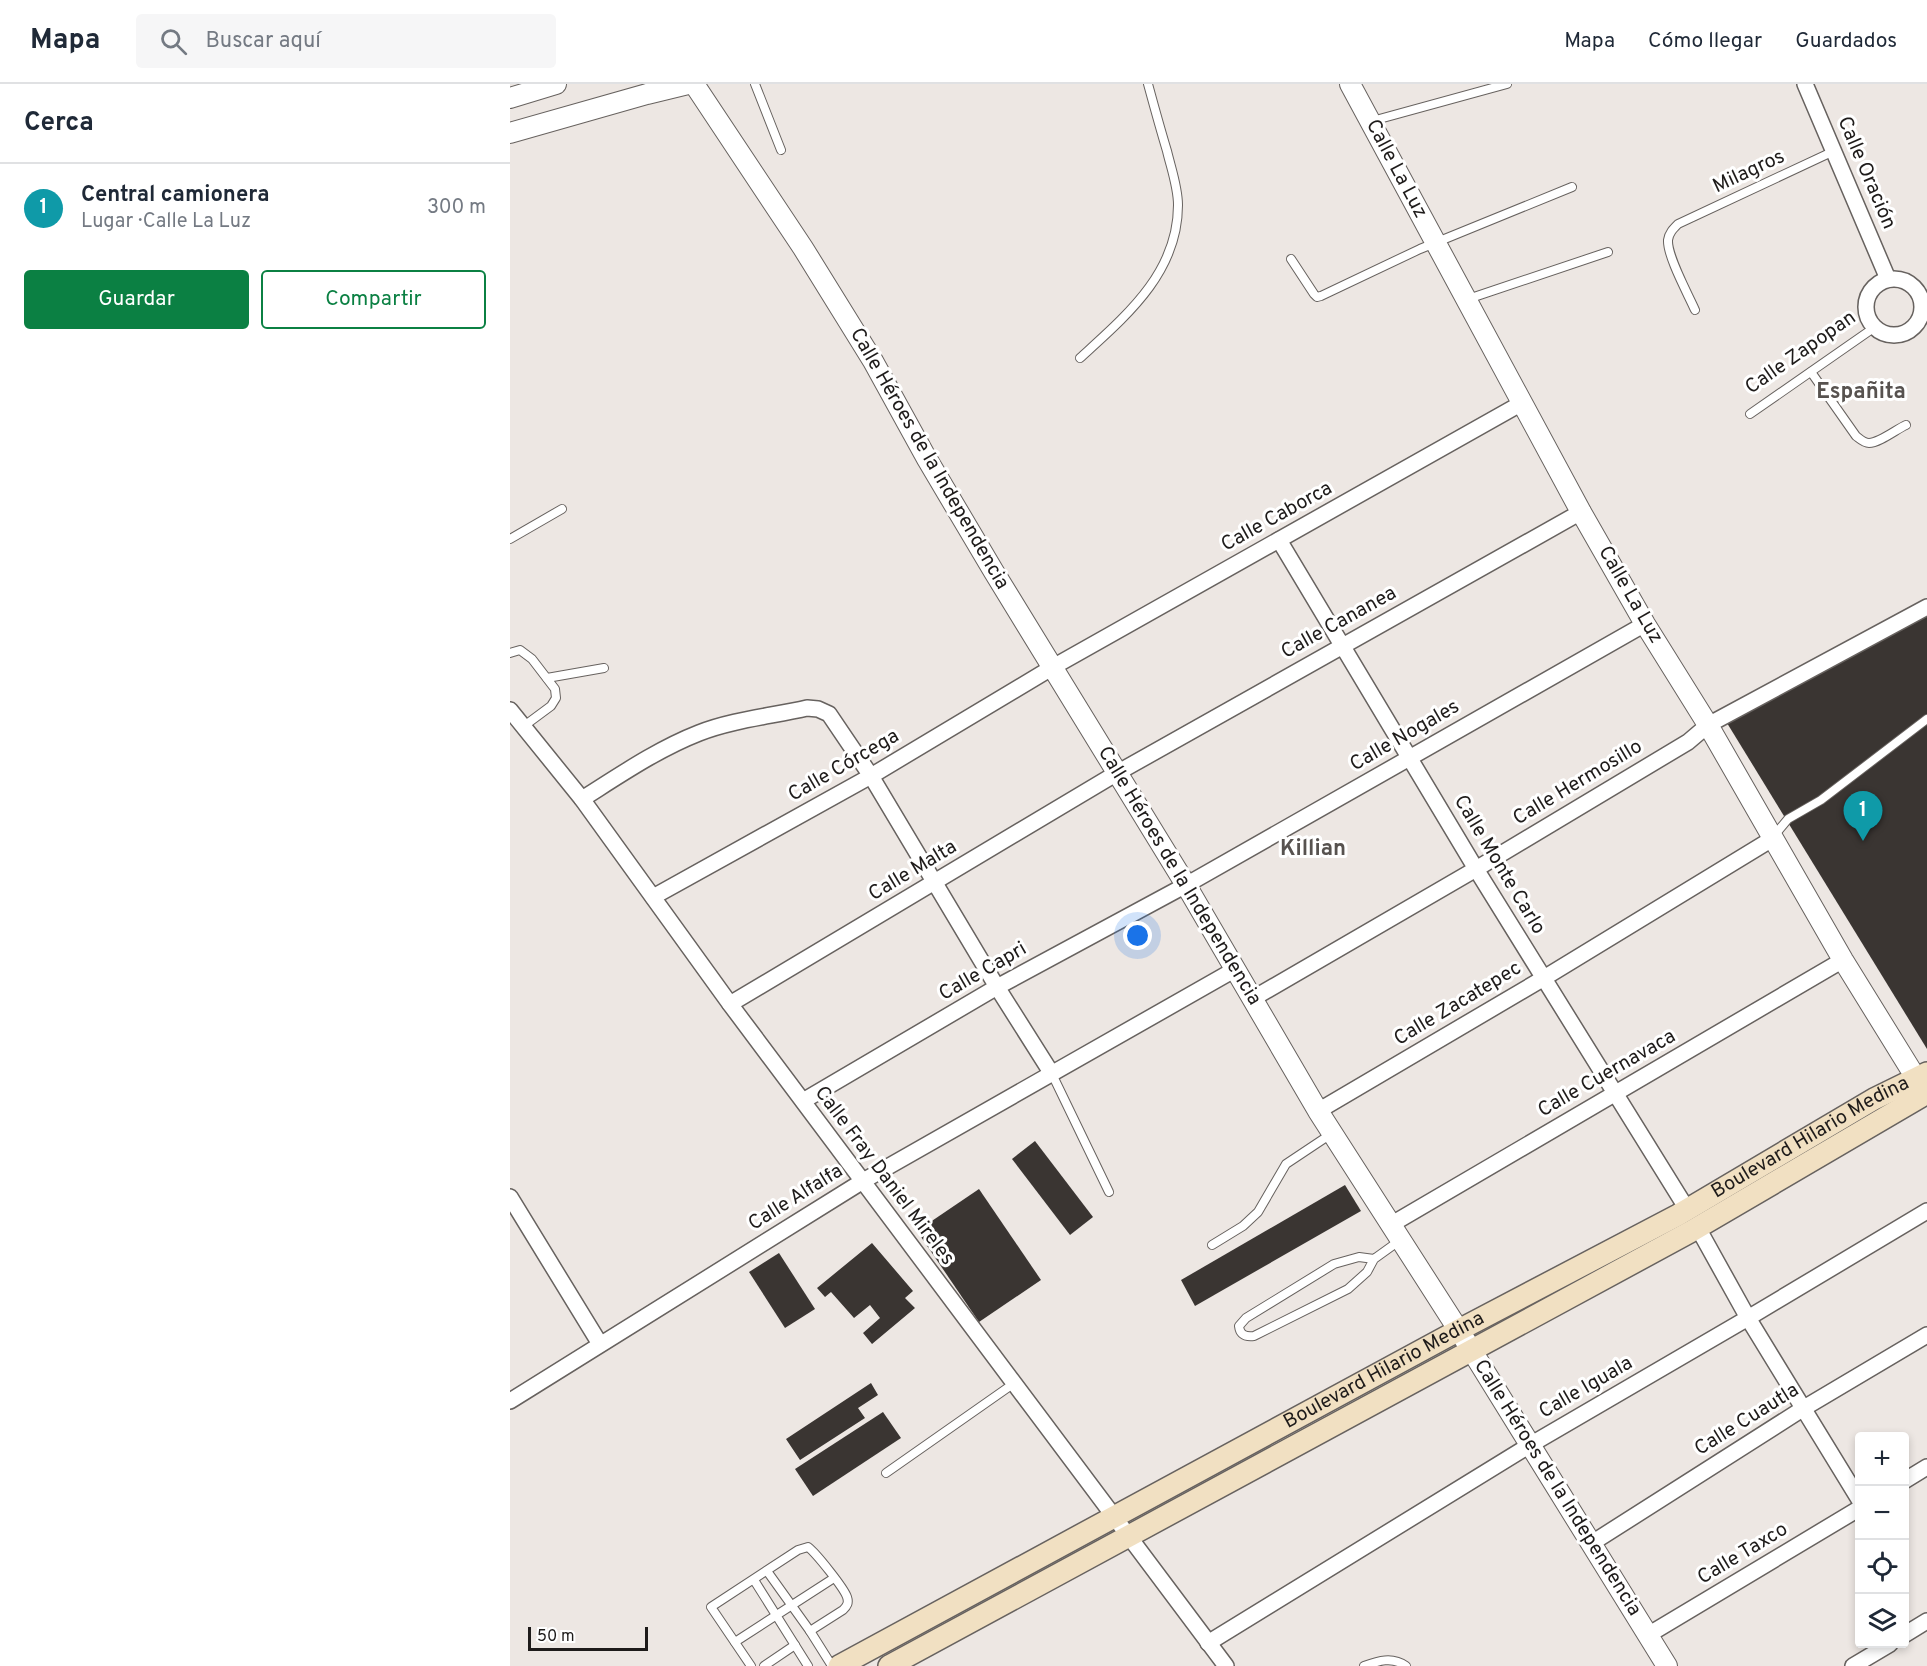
<!DOCTYPE html>
<html lang="es">
<head>
<meta charset="utf-8">
<style>
	body { margin:0; font-family:Overpass,sans-serif; background:#f6f6f7; color:#1f2937 }
	.controls { position:absolute; right:18px; bottom:18px; display:grid; overflow:hidden; border-radius:6px; box-shadow:0 3px 9px #0003 }
	.controls button { width:54px; height:54px; display:grid; place-items:center; padding:0; border:0; border-bottom:2px solid #e0e1e3; background:#fff; color:#1f2937; font:30px sans-serif }
	.scale { position:absolute; left:18px; bottom:15px; width:120px; box-sizing:border-box; padding-left:6px; border:3px solid #1e1b1a; border-top:0; font-size:16px; line-height:21px; white-space:nowrap; color:#1e1b1a; -webkit-text-stroke:4px #fff; paint-order:stroke }
	.you { position:absolute; left:628px; top:852px; width:21px; height:21px; margin:-15px; border:4px solid #fff; border-radius:50%; background:#1a73e8; box-shadow:0 0 0 9px #1a73e833 }
	.badge { display:grid; place-items:center; width:39px; height:39px; border-radius:50%; background:#0b8043; color:#fff; font-size:20px; font-weight:700 }
	.pin { position:absolute; translate:-50% -50px; filter:drop-shadow(0 2px 3px #0008) }
	.pin::after { content:''; position:absolute; top:32px; width:21px; height:18px; background:inherit; clip-path:polygon(0 0,100% 0,50% 100%) }
	.list { margin:0; padding:0; list-style:none }
	h2 { display:flex; justify-content:space-between; align-items:center; height:78px; margin:0; padding:0 24px; font-size:26px }
	h2 small { font-size:20px; font-weight:400; color:#747a83 }
	.list li { display:grid; grid-template-columns:39px 1fr auto; gap:18px; align-items:center; box-sizing:border-box; height:90px; padding:0 24px; border-top:2px solid #e0e1e3 }
	.list b { display:block; font-size:22px; white-space:nowrap }
	.list p { margin:0; font-size:20px; white-space:nowrap; color:#747a83 }
	.list em { font-size:20px; font-style:normal; color:#747a83 }
	.actions { display:flex; gap:12px; padding:18px 24px }
	.actions a { flex:1; padding:14px 0; border:2px solid #0b8043; border-radius:6px; text-align:center; font-size:21px; color:#0b8043 }
	.actions .main { background:#0b8043; color:#fff }
	.icon { flex:none; width:33px; height:33px; fill:none; stroke:currentColor; stroke-width:2; stroke-linecap:round; stroke-linejoin:round }
	.map { position:relative; flex:none; width:1417px; height:1582px; overflow:hidden }
	header { display:flex; align-items:center; gap:36px; box-sizing:border-box; height:84px; padding:0 30px; background:#fff; border-bottom:2px solid #e0e1e3 }
	header strong { font-size:28px }
	nav { display:flex; gap:33px; margin-inline-start:auto; font-size:21px }
	.search { width:420px; height:54px; background:#f6f6f7; display:flex; align-items:center; gap:15px; box-sizing:border-box; padding:0 21px; border-radius:6px; color:#747a83; font-size:22px }
	main { display:flex }
	aside { flex:1; background:#fff }
	.map>svg:first-child { display:block }
	.building { fill:#3a3532 }
	.lines { fill:none; stroke-linecap:round; stroke-linejoin:round }
	.service-casing { stroke:#67625f; stroke-width:10 }
	.minor-casing { stroke:#67625f; stroke-width:18 }
	.tertiary-casing { stroke:#67625f; stroke-width:22 }
	.secondary-casing { stroke:#67625f; stroke-width:24 }
	.service { stroke:#fff; stroke-width:8 }
	.minor { stroke:#fff; stroke-width:15 }
	.tertiary { stroke:#fff; stroke-width:20 }
	.secondary { stroke:#f1e0c2; stroke-width:21 }
	.labels { text-anchor:middle; dominant-baseline:central; stroke-width:6; stroke-linejoin:round; paint-order:stroke }
	.street-label { font-size:20px; fill:#1e1b1a; stroke:#fff }
	.quarter-label { font-size:22px; font-weight:bold; fill:#57524f; stroke:#fff }
</style>
</head>
<body>
<header>
<strong>Mapa</strong>
<div class="search"><svg class="icon" aria-label="search" viewBox="0 0 24 24"><circle cx="10" cy="10" r="6"/><path d="M15 15l6 6"/></svg>Buscar aquí</div>
<nav><a>Mapa</a><a>Cómo llegar</a><a>Guardados</a></nav>
</header>
<main>
<aside>
<h2>Cerca<small></small></h2>
<ul class="list">
<li><span class="badge" style="background:#0f9aa8">1</span><div><b>Central camionera</b><p>Lugar · Calle La Luz</p></div><em>300 m</em></li>
</ul>
<div class="actions"><a class="main">Guardar</a><a>Compartir</a></div>
</aside>
<div class="map">
<svg width="1417" height="1582" viewBox="0 0 1417 1582">
	<rect width="100%" height="100%" fill="#ede7e3"/>
	<!-- building -->
	<g class="building">
		<polygon points="1417,532 1417,965 1217,639"/>
		<polygon points="525,1057 583,1133 560,1151 502,1075"/>
		<polygon points="835,1101 851,1127 685,1222 671,1196"/>
		<polygon points="469,1105 531,1196 469,1238 407,1147"/>
		<polygon points="362,1159 403,1207 395,1214 405,1224 362,1260 353,1249 370,1234 360,1221 344,1234 321,1208 315,1213 307,1204"/>
		<polygon points="269,1169 305,1225 275,1244 239,1188"/>
		<polygon points="361,1299 368,1311 348,1324 355,1334 290,1376 276,1355"/>
		<polygon points="373,1328 391,1354 303,1412 285,1385"/>
	</g>
	<g class="lines">
		<!-- service casing -->
		<g class="service-casing">
			<g id="service">
				<polyline points="245,0 271,66"/>
				<polyline points="862,37 997,0"/>
				<polyline points="781,175 804,210 807,213 811,212 910,165 1062,103"/>
				<polyline points="958,215 1098,168"/>
				<path d="M1185,226c-7,-16 -28,-54 -27,-70 1,-7 5,-11 10,-16l156,-73"/>
				<path d="M570,274c46,-42 98,-85 98,-153 0,-18 -7,-37 -11,-54 -7,-23 -13,-45 -19,-67"/>
				<path d="M1301,288l45,64c4,3 8,7 13,7 10,0 28,-14 37,-18"/>
				<polyline points="1240,330 1365,243"/>
				<polyline points="0,455 52,425"/>
				<polyline points="0,569 10,566 22,575 45,605 46,614 41,622 14,642"/>
				<polyline points="37,594 94,584"/>
				<polyline points="1263,753 1278,735 1311,716 1417,635"/>
				<polyline points="542,990 599,1108"/>
				<polyline points="702,1161 733,1142 748,1128 776,1080 821,1050"/>
				<path d="M864,1175l-15,-2 -25,7 -88,54 -7,8c1,9 6,11 15,10l94,-47 19,-17 7,-13 25,-18"/>
				<polyline points="376,1389 503,1300"/>
				<polyline points="257,1487 300,1547 322,1582"/>
				<polyline points="244,1496 298,1582"/>
				<polyline points="225,1558 324,1494"/>
				<path d="M241,1582l-40,-59 87,-57 10,-3c8,6 36,41 39,50 2,6 0,9 -4,13l-33,21"/>
				<polyline points="254,1582 285,1561"/>
				<path d="M854,1582c14,-5 28,-10 42,0"/>
			</g>
		</g>
		<!-- minor casing -->
		<g class="minor-casing">
			<g id="minor">
				<polyline points="1295,0 1378,195"/>
				<circle cx="1384" cy="223" r="28"/>
				<polyline points="769,456 966,785 1177,1125"/>
				<polyline points="0,626 72,715 220,920 716,1582"/>
				<path d="M72,715c38,-24 76,-50 117,-66 33,-13 73,-17 108,-25l11,1 11,5 42,62 126,211 55,87"/>
				<polyline points="143,813 361,692 543,583 1012,319"/>
				<polyline points="742,915 966,785 1178,658 1198,641 1417,523"/>
				<polyline points="220,920 607,689 1071,428"/>
				<polyline points="293,1017 487,903 676,801 1135,540"/>
				<polyline points="808,1027 1034,894 1262,755"/>
				<polyline points="0,1113 90,1260"/>
				<polyline points="882,1140 1333,876"/>
				<polyline points="1188,1144 1238,1234 1350,1417"/>
				<polyline points="0,1317 353,1097 724,886"/>
				<polyline points="1394,1397 1417,1383"/>
				<polyline points="1082,1459 1294,1324 1417,1251"/>
				<polyline points="1138,1551 1350,1424"/>
				<polyline points="1394,1551 1417,1537"/>
				<polyline points="698,1559 1020,1361 1238,1234 1417,1127"/>
				<polyline points="1343,1582 1380,1560"/>
			</g>
		</g>
		<!-- tertiary casing -->
		<g class="tertiary-casing">
			<g id="tertiary">
				<polyline points="184,0 293,164 363,277 417,375 484,488 676,801 808,1027 962,1267 1157,1582"/>
				<polyline points="840,0 1071,428 1135,540 1198,641 1333,876 1414,1007"/>
				<polyline points="0,14 46,0"/>
				<polyline points="0,49 137,10 178,0"/>
			</g>
		</g>
		<!-- secondary casing -->
		<g class="secondary-casing">
			<g id="secondary">
				<path id="s1" d="M329,1582l620,-336 219,-115 196,-116 53,-26"/>
				<polyline points="379,1582 1180,1148 1417,1009"/>
			</g>
		</g>
		<!-- service -->
		<use href="#service" class="service"/>
		<!-- minor -->
		<use href="#minor" class="minor"/>
		<!-- tertiary -->
		<use href="#tertiary" class="tertiary"/>
		<!-- secondary -->
		<use href="#secondary" class="secondary"/>
	</g>
	<g class="labels">
		<!-- street labels -->
		<g class="street-label">
			<text transform="translate(886 85) rotate(62)">Calle La Luz</text>
			<text transform="translate(1239 88) rotate(-25)">Milagros</text>
			<text transform="translate(1356 89) rotate(67)">Calle Oración</text>
			<text transform="translate(1291 269) rotate(-35)">Calle Zapopan</text>
			<text transform="translate(419 375) rotate(60)">Calle Héroes de la Independencia</text>
			<text transform="translate(767 433) rotate(-29)">Calle Caborca</text>
			<text transform="translate(1120 511) rotate(60)">Calle La Luz</text>
			<text transform="translate(829 539) rotate(-29)">Calle Cananea</text>
			<text transform="translate(895 652) rotate(-30)">Calle Nogales</text>
			<text transform="translate(334 682) rotate(-30)">Calle Córcega</text>
			<text transform="translate(1068 699) rotate(-31)">Calle Hermosillo</text>
			<text transform="translate(989 781) rotate(59)">Calle Monte Carlo</text>
			<text transform="translate(403 787) rotate(-31)">Calle Malta</text>
			<text transform="translate(669 792) rotate(59)">Calle Héroes de la Independencia</text>
			<text transform="translate(473 888) rotate(-30)">Calle Capri</text>
			<text transform="translate(948 920) rotate(-31)">Calle Zacatepec</text>
			<text transform="translate(1097 990) rotate(-30)">Calle Cuernavaca</text>
			<text stroke="none"><textPath href="#s1" startOffset="1106">Boulevard Hilario Medina</textPath></text>
			<text transform="translate(374 1092) rotate(53)">Calle Fray Daniel Mireles</text>
			<text transform="translate(286 1114) rotate(-32)">Calle Alfalfa</text>
			<text stroke="none"><textPath href="#s1" startOffset="620">Boulevard Hilario Medina</textPath></text>
			<text transform="translate(1076 1304) rotate(-30)">Calle Iguala</text>
			<text transform="translate(1237 1336) rotate(-32)">Calle Cuautla</text>
			<text transform="translate(1047 1404) rotate(58)">Calle Héroes de la Independencia</text>
			<text transform="translate(1233 1470) rotate(-31)">Calle Taxco</text>
		</g>
		<!-- quarter labels -->
		<g class="quarter-label">
			<text x="1351" y="308">Españita</text>
			<text x="803" y="765">Killian</text>
		</g>
	</g>
</svg>
<div class="controls">
<button>+</button>
<button>−</button>
<button><svg class="icon" aria-label="locate" viewBox="0 0 24 24"><circle cx="12" cy="12" r="6"/><path d="M12 2v4M12 18v4M2 12h4M18 12h4"/></svg></button>
<button><svg class="icon" aria-label="layers" viewBox="0 0 24 24"><path d="M12 4l9 5-9 5-9-5zM3 14l9 5 9-5"/></svg></button>
</div>
<div class="scale">50 m</div>
<div class="you"></div>
<div class="pin badge" style="left:1353px;top:757px;background:#0f9aa8">1</div>
</div>
</main>
</body>
</html>
